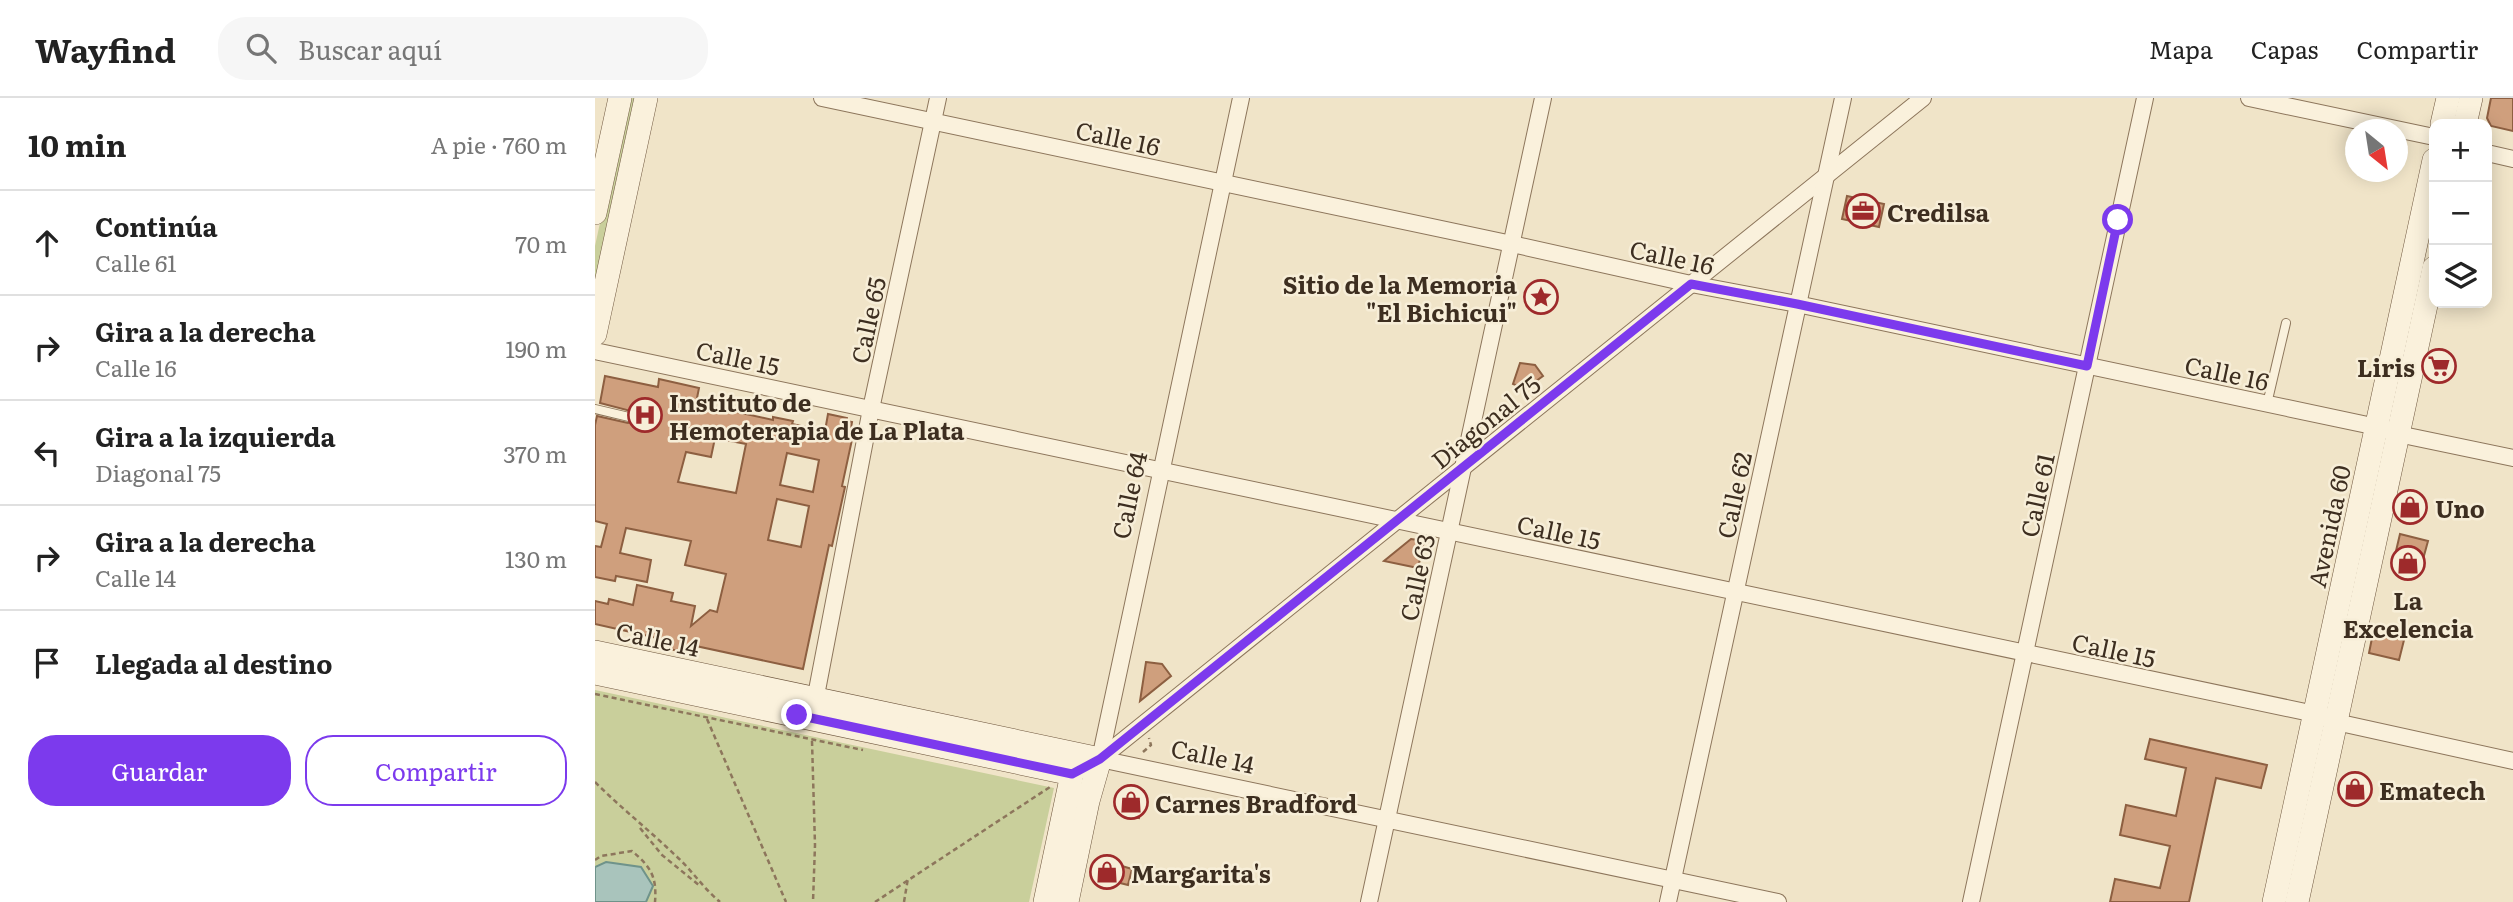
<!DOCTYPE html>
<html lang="es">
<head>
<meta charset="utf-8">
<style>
	body { margin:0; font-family:Literata,serif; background:#f6f6f6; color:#222 }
	.controls { position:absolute; right:21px; top:21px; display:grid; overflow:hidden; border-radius:14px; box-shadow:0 4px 18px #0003 }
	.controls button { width:63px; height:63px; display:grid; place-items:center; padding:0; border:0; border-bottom:2px solid #e0e0e0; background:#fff; color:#222; font:35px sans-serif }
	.compass { position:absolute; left:1750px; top:21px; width:63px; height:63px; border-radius:50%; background:#fff; box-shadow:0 4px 18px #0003; rotate:150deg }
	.stop { position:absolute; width:21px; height:21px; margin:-16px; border:5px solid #7c3aed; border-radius:50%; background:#fff }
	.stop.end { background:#7c3aed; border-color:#fff; box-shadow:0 2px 7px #0008 }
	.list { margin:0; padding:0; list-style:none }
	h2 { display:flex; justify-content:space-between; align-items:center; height:91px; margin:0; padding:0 28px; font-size:30px }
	h2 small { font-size:23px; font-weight:400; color:#767676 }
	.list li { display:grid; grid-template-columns:46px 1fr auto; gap:21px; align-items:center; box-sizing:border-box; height:105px; padding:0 28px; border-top:2px solid #e0e0e0 }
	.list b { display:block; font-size:26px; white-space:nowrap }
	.list p { margin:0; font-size:23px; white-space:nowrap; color:#767676 }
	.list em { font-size:23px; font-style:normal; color:#767676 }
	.actions { display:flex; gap:14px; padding:21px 28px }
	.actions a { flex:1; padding:16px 0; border:2px solid #7c3aed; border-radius:28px; text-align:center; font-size:24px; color:#7c3aed }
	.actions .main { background:#7c3aed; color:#fff }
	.icon { flex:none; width:38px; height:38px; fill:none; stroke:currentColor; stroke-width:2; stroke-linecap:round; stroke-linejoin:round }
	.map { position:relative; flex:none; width:1918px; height:804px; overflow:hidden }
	header { display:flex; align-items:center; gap:42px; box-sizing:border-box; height:98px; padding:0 35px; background:#fff; border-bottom:2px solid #e0e0e0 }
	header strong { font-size:33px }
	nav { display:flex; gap:38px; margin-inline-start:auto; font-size:24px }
	.search { width:490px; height:63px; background:#f6f6f6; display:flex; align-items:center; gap:18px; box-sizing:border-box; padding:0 24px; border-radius:28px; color:#767676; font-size:26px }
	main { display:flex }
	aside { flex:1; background:#fff }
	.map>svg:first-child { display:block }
	.green { fill:#c9cf9b }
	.water { fill:#a9c4bc; stroke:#6f938a; stroke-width:2 }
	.building { fill:#cf9f7d; stroke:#8d5f41; stroke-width:2; fill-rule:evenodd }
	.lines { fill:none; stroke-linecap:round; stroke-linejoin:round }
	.lane-casing { stroke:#8d765c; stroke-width:10 }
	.street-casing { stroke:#8d765c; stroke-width:18 }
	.secondary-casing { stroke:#6f573f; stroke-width:24 }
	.path { stroke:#8d765c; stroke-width:2.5; stroke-dasharray:5 3.5; stroke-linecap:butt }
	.lane { stroke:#faf1dc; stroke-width:8 }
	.street { stroke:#faf1dc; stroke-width:16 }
	.secondary { stroke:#faf1dc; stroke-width:23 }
	.route { stroke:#7c3aed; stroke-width:9 }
	.labels { text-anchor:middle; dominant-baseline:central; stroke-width:5; stroke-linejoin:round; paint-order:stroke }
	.street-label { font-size:24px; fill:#3d2e20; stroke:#f7eed8 }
	.poi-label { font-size:24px; font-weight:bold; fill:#3d2e20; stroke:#f7eed8; text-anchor:start }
</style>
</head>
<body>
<header>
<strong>Wayfind</strong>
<div class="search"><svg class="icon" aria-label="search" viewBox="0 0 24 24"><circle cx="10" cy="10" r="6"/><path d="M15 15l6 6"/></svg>Buscar aquí</div>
<nav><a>Mapa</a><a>Capas</a><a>Compartir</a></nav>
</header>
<main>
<aside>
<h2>10 min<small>A pie · 760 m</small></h2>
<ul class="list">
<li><svg class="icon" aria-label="ahead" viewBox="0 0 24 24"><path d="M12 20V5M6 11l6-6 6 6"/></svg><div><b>Continúa</b><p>Calle 61</p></div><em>70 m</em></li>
<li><svg class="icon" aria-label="right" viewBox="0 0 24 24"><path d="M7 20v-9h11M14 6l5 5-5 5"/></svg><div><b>Gira a la derecha</b><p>Calle 16</p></div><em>190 m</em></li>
<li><svg class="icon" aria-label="left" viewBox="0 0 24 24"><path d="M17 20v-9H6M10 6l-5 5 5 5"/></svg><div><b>Gira a la izquierda</b><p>Diagonal 75</p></div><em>370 m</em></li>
<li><svg class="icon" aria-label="right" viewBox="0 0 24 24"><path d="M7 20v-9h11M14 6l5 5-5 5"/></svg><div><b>Gira a la derecha</b><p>Calle 14</p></div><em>130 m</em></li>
<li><svg class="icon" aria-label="arrive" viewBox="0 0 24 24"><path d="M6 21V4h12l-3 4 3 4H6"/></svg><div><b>Llegada al destino</b></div></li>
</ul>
<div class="actions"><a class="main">Guardar</a><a>Compartir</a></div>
</aside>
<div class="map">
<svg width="1918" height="804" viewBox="0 0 1918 804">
	<rect width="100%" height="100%" fill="#f0e4c8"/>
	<!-- green -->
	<g class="green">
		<polygon points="32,0 44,0 0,204 0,148"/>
		<polygon points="0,592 459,690 434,804 0,804"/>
	</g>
	<!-- water -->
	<polygon class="water" points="11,764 46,769 58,788 51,804 0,804 0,769"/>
	<!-- building -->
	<g class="building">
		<polygon points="1896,0 1918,0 1918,33 1896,28 1892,20"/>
		<polygon points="1252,98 1289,106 1284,129 1247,121"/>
		<polygon points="925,265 940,267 948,278 930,291 918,286"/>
		<path d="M10,278l53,11 1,-8 40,9 -3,15 77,17v-3l20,4 -1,3 33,7 3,-17 19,4v3l5,1 -2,12 3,1 -11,51 3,1 -13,59 -3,-1 -26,124 -112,-24 -2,8 -25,-5 2,-8 -71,-16v-23l13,3 1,-5 24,6 4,-20 36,8 -2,8 24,5 -4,20 19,-16 7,2 9,-38 -41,-9 6,-24 -65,-13 -6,25 31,7 -4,22 -31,-6 -1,5 -20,-4v-31l6,1 6,-23 -12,-3v-96l2,-9 31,7 5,-1 2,-4 -4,-7 -31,-8zM120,340l31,6 -10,49 -58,-11 8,-30 25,5zM192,355l32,7 -6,32 -33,-7zM182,401l32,7 -8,41 -33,-7z"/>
		<polygon points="1805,436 1833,443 1824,476 1797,470"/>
		<polygon points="816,441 829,443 823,470 789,463"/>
		<polygon points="1778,535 1809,542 1804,562 1774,555"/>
		<polygon points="551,564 567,566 576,578 545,603"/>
		<polygon points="1555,641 1672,667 1666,690 1621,680 1594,804 1515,804 1520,781 1565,790 1575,748 1525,737 1531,707 1581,718 1591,670 1550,661"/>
		<polygon points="1751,679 1773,683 1769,702 1747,698"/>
		<polygon points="534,690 549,693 544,720 523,715 528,693"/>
		<polygon points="510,763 537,771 533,787 505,780"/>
	</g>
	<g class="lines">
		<!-- lane casing -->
		<g class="lane-casing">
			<g id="lane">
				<polyline points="1672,306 1691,225"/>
				<polyline points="0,311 34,319"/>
			</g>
		</g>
		<!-- street casing -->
		<g class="street-casing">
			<g id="street">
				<polyline points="227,0 917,146 1096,186 1202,206 1782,329 1803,336 1918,360"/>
				<polyline points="1654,0 1839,39"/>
				<polyline points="1892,55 1918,61"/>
				<polyline points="0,253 1720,616 1741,624 1918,663"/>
				<polyline points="219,608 276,311 343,0"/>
				<polyline points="505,661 1183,804"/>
				<polyline points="505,661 646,0"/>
				<polyline points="477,676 505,661 1328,0"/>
				<polyline points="774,804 948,0"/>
				<polyline points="1073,804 1248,0"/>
				<polyline points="1376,804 1550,0"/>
			</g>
		</g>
		<!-- secondary casing -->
		<g class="secondary-casing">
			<g id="secondary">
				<polyline points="1847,26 1853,0"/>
				<polyline points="1870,26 1876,0"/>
				<polyline points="0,115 25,0"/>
				<polyline points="0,236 51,0"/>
				<polyline points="0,554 505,661 493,703 472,804"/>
				<polyline points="0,575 477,676 450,804"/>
				<polyline points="1679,804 1839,62"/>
				<polyline points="1702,804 1839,170"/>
			</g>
		</g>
		<!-- path -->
		<g class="path">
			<polyline points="0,596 268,652"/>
			<polyline points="112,621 191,804"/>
			<polyline points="217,643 220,747 218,804"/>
			<polyline points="548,654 556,647 554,640"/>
			<path d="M0,684c26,26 54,48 80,73 16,14 28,33 45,47"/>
			<polyline points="45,730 67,757 105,788"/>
			<path d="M0,762l6,-4 31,-5c19,16 25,26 23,51"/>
			<polyline points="280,804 455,689"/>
			<polyline points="309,804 313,780"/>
		</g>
		<!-- lane -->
		<use href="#lane" class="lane"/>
		<!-- street -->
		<use href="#street" class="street"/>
		<!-- secondary -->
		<use href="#secondary" class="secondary"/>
	</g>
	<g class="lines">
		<!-- route -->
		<polyline class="route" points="202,617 477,676 505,661 1096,186 1202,206 1492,268 1523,122"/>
	</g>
	<!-- icons -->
	<defs>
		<g id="office-ring" transform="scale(1.75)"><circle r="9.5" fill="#f7eed8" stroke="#9e2a2b" stroke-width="1.5"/><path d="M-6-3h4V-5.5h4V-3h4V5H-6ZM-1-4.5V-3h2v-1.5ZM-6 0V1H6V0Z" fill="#9e2a2b"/></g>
		<g id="sight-ring" transform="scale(1.75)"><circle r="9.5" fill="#f7eed8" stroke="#9e2a2b" stroke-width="1.5"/><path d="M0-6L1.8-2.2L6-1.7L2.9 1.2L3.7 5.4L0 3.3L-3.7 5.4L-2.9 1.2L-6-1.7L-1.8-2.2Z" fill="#9e2a2b"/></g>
		<g id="supermarket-ring" transform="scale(1.75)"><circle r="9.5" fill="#f7eed8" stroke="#9e2a2b" stroke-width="1.5"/><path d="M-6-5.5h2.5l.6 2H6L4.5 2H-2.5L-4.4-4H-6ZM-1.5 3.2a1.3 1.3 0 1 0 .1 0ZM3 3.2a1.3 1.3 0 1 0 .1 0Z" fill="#9e2a2b"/></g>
		<g id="hospital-ring" transform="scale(1.75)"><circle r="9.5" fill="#f7eed8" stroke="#9e2a2b" stroke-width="1.5"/><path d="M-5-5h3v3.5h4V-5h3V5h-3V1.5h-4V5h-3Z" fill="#9e2a2b"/></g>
		<g id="shop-ring" transform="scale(1.75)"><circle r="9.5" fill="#f7eed8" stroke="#9e2a2b" stroke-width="1.5"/><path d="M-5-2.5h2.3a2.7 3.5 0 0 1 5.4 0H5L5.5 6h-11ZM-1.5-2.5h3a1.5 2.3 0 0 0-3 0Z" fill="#9e2a2b"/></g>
	</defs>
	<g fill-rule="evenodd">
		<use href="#office-ring" x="1268" y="113"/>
		<use href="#sight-ring" x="946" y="199"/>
		<use href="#supermarket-ring" x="1844" y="268"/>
		<use href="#hospital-ring" x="50" y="317"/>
		<use href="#shop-ring" x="1815" y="409"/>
		<use href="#shop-ring" x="1813" y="465"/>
		<use href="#shop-ring" x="1760" y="691"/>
		<use href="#shop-ring" x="536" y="704"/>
		<use href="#shop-ring" x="512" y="774"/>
	</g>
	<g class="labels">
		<!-- street labels -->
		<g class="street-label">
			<text transform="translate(523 39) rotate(12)">Calle 16</text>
			<text transform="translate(1077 158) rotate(12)">Calle 16</text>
			<text transform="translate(272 222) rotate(-78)">Calle 65</text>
			<text transform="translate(143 259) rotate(12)">Calle 15</text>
			<text transform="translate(1632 274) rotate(12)">Calle 16</text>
			<text transform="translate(890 323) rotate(-39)">Diagonal 75</text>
			<text transform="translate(533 397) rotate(-78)">Calle 64</text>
			<text transform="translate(1138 397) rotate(-78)">Calle 62</text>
			<text transform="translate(1441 397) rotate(-78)">Calle 61</text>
			<text transform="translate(1733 428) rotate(-78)">Avenida 60</text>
			<text transform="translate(964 433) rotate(12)">Calle 15</text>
			<text transform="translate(821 479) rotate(-78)">Calle 63</text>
			<text transform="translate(63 540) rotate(12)">Calle 14</text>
			<text transform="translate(1519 551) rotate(12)">Calle 15</text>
			<text transform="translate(618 657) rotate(12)">Calle 14</text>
		</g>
		<!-- poi labels -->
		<g class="poi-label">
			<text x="1292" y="113">Credilsa</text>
			<text x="922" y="185" text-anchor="end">Sitio de la Memoria<tspan x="922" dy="28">"El Bichicui"</tspan></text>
			<text x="1820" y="268" text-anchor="end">Liris</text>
			<text x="74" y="303">Instituto de<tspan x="74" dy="28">Hemoterapia de La Plata</tspan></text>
			<text x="1840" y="409">Uno</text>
			<text x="1813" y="501" text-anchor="middle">La<tspan x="1813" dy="28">Excelencia</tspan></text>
			<text x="1784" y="691">Ematech</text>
			<text x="560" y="704">Carnes Bradford</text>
			<text x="536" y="774">Margarita's</text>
		</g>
	</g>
</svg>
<div class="controls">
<button>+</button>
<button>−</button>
<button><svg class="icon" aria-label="layers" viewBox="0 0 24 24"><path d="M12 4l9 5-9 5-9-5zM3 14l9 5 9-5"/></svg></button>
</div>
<svg class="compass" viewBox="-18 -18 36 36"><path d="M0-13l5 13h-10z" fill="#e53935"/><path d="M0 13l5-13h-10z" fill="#767676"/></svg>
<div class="stop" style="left:1523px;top:122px"></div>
<div class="stop end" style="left:202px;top:617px"></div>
</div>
</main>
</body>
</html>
